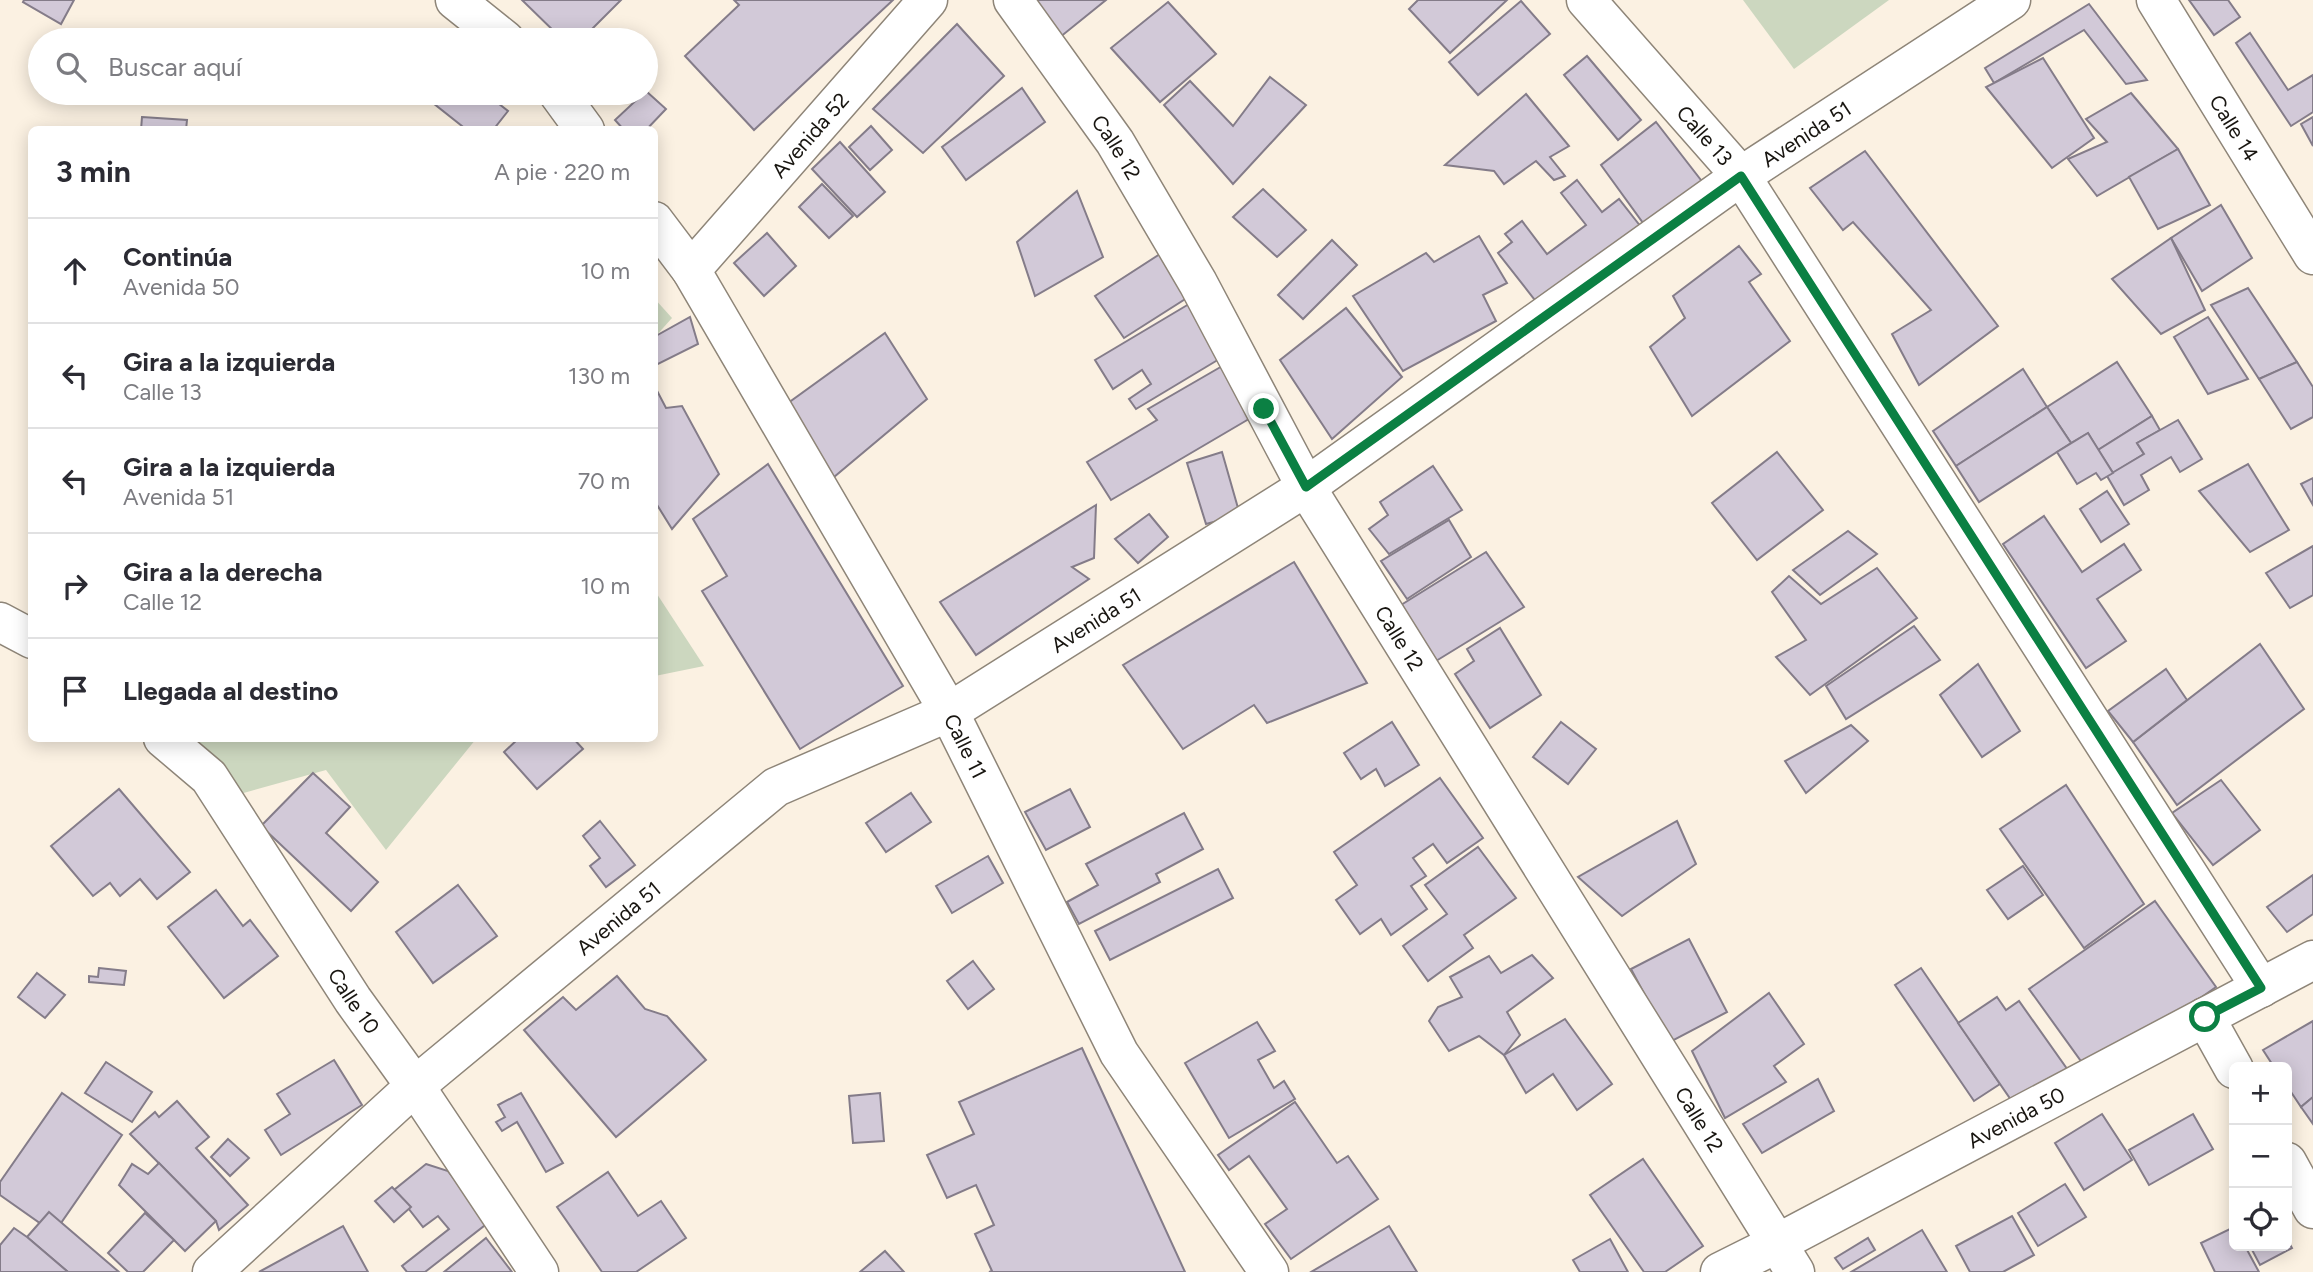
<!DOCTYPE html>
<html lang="es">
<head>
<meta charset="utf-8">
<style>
	body { margin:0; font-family:Figtree,sans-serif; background:#f7f7f7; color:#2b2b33 }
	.controls { position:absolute; right:21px; bottom:21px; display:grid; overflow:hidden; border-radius:10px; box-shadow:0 4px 18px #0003 }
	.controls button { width:63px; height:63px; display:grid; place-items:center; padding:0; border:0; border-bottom:2px solid #e1e1e2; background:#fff; color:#2b2b33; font:35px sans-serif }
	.stop { position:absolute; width:21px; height:21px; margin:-16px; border:5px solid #0b8043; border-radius:50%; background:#fff }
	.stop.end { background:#0b8043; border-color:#fff; box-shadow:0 2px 7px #0008 }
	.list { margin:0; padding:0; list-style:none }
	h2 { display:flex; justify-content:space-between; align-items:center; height:91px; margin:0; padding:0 28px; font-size:30px }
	h2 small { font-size:23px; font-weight:400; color:#7c7c81 }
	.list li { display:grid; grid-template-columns:46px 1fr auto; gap:21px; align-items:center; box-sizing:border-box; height:105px; padding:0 28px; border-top:2px solid #e1e1e2 }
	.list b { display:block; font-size:26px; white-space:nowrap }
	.list p { margin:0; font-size:23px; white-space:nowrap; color:#7c7c81 }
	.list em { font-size:23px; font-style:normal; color:#7c7c81 }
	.icon { flex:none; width:38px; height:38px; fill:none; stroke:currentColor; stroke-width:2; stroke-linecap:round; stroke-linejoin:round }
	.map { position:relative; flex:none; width:2313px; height:1272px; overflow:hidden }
	.search { position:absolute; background:#fff; box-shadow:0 4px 18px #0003; left:28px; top:28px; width:630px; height:77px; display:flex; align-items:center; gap:18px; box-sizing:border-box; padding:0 24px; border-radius:38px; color:#7c7c81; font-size:26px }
	.panel { position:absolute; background:#fff; box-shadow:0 4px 18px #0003; left:28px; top:126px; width:630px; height:616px; border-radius:10px }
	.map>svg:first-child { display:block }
	.green { fill:#ccd7bf }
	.building { fill:#d2c9d8; stroke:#847c89; stroke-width:2 }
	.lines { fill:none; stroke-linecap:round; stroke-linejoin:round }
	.minor-casing { stroke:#8e8578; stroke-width:41 }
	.tertiary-casing { stroke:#8e8578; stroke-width:41 }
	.minor { stroke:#fff; stroke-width:38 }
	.tertiary { stroke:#fff; stroke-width:38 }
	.route { stroke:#0b8043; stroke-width:9 }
	.labels { text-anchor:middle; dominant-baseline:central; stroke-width:6; stroke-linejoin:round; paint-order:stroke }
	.street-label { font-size:21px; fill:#181510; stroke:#fbf1e2 }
</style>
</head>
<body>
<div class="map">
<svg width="2313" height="1272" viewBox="0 0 2313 1272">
	<rect width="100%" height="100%" fill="#fbf1e2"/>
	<!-- green -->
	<g class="green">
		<polygon points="1743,0 1889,0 1794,69"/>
		<polygon points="654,298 672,318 655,337 654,337"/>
		<polygon points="654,591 655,591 704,666 655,676"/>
		<polygon points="191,738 476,739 386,850 326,770 240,794"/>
	</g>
	<!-- building -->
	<g class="building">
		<polygon points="24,0 74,0 61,24 23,2"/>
		<polygon points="522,0 621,0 581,40 563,40"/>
		<polygon points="734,0 893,0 754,130 685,56 739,5"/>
		<polygon points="1024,0 1106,0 1059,38"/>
		<polygon points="1418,0 1507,0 1450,53 1409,9"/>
		<polygon points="2189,0 2228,0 2240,17 2214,35"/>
		<polygon points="1521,1 1550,34 1478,95 1449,62"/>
		<polygon points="1168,2 1216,54 1160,102 1111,48"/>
		<polygon points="2089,4 2147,80 2126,84 2084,30 1994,83 1985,68"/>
		<polygon points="957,24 1004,76 923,153 873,109"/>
		<polygon points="2250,33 2288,90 2313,75 2313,112 2291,126 2236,43"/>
		<polygon points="1587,56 1641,120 1618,140 1564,75"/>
		<polygon points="2043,58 2094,138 2052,168 1986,87"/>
		<polygon points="1270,77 1306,105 1233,184 1164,105 1190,81 1233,126"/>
		<polygon points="1022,88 1045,122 966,180 942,147"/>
		<polygon points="646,91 666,109 646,130 624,130 615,120"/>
		<polygon points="441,93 485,93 508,111 493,130 467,130 433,103"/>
		<polygon points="2131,93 2178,149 2097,196 2068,159 2107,142 2086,119"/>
		<polygon points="1526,94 1569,146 1550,157 1565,176 1554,180 1536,161 1504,184 1494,171 1445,165"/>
		<polygon points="142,117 187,120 186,130 141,130"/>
		<polygon points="2313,117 2313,146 2301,124"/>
		<polygon points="1656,122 1704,184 1646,227 1601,165"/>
		<polygon points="871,126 892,150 870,170 849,147"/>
		<polygon points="840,142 885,192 857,217 812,169"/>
		<polygon points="2178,149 2210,205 2158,229 2129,177"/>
		<polygon points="1865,151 1998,326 1919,385 1892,334 1931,310 1853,222 1843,230 1810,188"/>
		<polygon points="1577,180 1602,212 1619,199 1641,227 1538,304 1498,253 1512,242 1505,234 1522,221 1547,254 1586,225 1561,193"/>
		<polygon points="822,184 853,216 829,238 799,207"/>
		<polygon points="1263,189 1306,230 1277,257 1233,217"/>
		<polygon points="1077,191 1103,257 1035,296 1017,242"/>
		<polygon points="2221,205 2252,258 2202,291 2171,238"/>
		<polygon points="767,233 796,266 764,296 734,263"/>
		<polygon points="1479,236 1507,283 1483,295 1496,321 1403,371 1353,296 1426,253 1434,262"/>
		<polygon points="2171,238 2205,310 2161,334 2112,279"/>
		<polygon points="1332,240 1357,265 1303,319 1278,295"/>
		<polygon points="1739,246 1761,274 1749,282 1790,341 1692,416 1650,347 1685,318 1673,296"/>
		<polygon points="1160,254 1190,296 1124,338 1095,296"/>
		<polygon points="2248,288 2297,362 2259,379 2211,305"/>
		<polygon points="1189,304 1221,358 1136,409 1129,399 1151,384 1142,370 1113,389 1095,360"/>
		<polygon points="1346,308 1402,377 1332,439 1280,360"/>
		<polygon points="690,317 698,344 654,366 654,337"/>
		<polygon points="2208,317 2248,379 2208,394 2174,337"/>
		<polygon points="885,333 927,399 834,477 784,406"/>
		<polygon points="2117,362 2152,416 2098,450 2088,433 2071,443 2047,407"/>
		<polygon points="2297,362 2313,387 2313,417 2291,429 2259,379"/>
		<polygon points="1224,365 1254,416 1111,500 1087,462 1157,420 1148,409"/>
		<polygon points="2023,369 2047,407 1956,466 1933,431"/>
		<polygon points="654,385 666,408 682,406 719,474 672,529 654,500"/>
		<polygon points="2047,407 2071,443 1979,502 1956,466"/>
		<polygon points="2152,416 2160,430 2137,443 2144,454 2113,473 2098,450"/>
		<polygon points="2178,420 2202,459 2180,472 2171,457 2141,475 2149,490 2124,505 2107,476 2144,454 2137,443"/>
		<polygon points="2088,433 2113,473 2101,480 2096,473 2077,484 2057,452"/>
		<polygon points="1222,452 1240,515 1206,524 1187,463"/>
		<polygon points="1777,452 1823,510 1757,560 1712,503"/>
		<polygon points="768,464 903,686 800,749 702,591 727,576 693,519"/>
		<polygon points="2248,464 2289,530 2250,552 2199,491"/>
		<polygon points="1433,466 1462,510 1389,554 1369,529 1388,515 1380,502"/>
		<polygon points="2313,478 2313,505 2301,484"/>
		<polygon points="2107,491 2129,524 2101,542 2080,509"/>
		<polygon points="1096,505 1094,558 1072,567 1089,579 976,655 940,602"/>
		<polygon points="1149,514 1168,537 1138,563 1115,539"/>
		<polygon points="2044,516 2082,572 2124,544 2141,570 2097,599 2126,641 2086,668 2003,544"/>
		<polygon points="1449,520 1471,557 1407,599 1381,561"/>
		<polygon points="1848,531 1877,554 1820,595 1793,570"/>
		<polygon points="2313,546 2313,595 2290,608 2266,573"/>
		<polygon points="1486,552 1524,607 1436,661 1401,605"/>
		<polygon points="1294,562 1367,683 1267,723 1254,705 1183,749 1123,665"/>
		<polygon points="1877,568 1917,618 1810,695 1776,657 1806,640 1772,592 1789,576 1821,604"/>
		<polygon points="1914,626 1940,660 1846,719 1826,686"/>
		<polygon points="1500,628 1541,695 1490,728 1455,674 1474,661 1467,649"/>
		<polygon points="2260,644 2304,709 2177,805 2133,742"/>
		<polygon points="1978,664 2020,731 1982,757 1940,695"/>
		<polygon points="2166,669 2187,700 2133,742 2108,711"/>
		<polygon points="1392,722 1419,765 1385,786 1376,769 1361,779 1344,753"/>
		<polygon points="1561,722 1596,749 1568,784 1533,757"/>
		<polygon points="1851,725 1868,741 1806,793 1785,761"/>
		<polygon points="519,738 573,738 583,749 537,789 504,752"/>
		<polygon points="313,773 350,807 326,833 378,882 351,911 261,826"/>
		<polygon points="1440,778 1483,838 1447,863 1433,844 1413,858 1426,876 1411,886 1427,909 1391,935 1381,919 1360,934 1336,900 1357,885 1334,852"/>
		<polygon points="2221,780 2260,830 2213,865 2172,813"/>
		<polygon points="2066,785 2144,904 2084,948 2000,829"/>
		<polygon points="119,789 190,872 157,899 140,879 120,896 110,883 93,896 51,846"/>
		<polygon points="1070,789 1090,827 1046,850 1025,812"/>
		<polygon points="911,793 931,822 886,852 866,823"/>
		<polygon points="1184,813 1203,849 1156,874 1160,882 1079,924 1067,902 1098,885 1086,864"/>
		<polygon points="600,821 635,865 606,887 590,866 600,858 583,836"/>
		<polygon points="1677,821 1696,864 1622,916 1578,877"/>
		<polygon points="1478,847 1516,898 1464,935 1473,948 1428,981 1403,946 1447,914 1425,885"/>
		<polygon points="988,856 1003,883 952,913 936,886"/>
		<polygon points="2023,866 2043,895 2008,919 1987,890"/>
		<polygon points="1218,869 1233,898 1110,960 1095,931"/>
		<polygon points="2313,875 2313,914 2287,932 2267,907"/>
		<polygon points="458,885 497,936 433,983 396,932"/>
		<polygon points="216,890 243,926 250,920 278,956 224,998 168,927"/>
		<polygon points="2155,901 2216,987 2091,1075 2029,989"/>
		<polygon points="1689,939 1727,1012 1670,1042 1631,969"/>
		<polygon points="1532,955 1553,978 1507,1012 1520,1035 1504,1055 1479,1036 1449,1051 1429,1021 1438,1007 1462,997 1450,977 1489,956 1501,973"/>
		<polygon points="973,961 994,989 968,1009 947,981"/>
		<polygon points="99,968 126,971 124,985 89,982 89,976 98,977"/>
		<polygon points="1921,968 2000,1084 1974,1101 1895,985"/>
		<polygon points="37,973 65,995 45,1018 18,997"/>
		<polygon points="617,976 645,1009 667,1016 706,1060 616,1137 524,1030 563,997 576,1010"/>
		<polygon points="1769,993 1804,1044 1774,1066 1786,1082 1725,1118 1692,1051"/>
		<polygon points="1997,997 2006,1010 2019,1001 2070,1073 2018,1110 1958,1023"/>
		<polygon points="1565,1019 1612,1084 1577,1110 1553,1074 1526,1093 1504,1055"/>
		<polygon points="2313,1021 2313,1097 2301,1107 2287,1086 2287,1067 2274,1067 2263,1050"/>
		<polygon points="1257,1022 1275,1051 1258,1060 1274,1088 1284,1081 1295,1099 1229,1138 1185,1063"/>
		<polygon points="1082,1048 1185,1272 989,1272 992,1271 975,1234 994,1225 976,1185 947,1198 927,1155 974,1134 959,1102"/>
		<polygon points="334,1060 362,1105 281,1155 265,1130 290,1114 277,1094"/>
		<polygon points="106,1062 152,1092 132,1122 85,1093"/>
		<polygon points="1818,1079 1834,1111 1762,1153 1743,1124"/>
		<polygon points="62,1093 122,1135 54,1233 0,1195 0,1182"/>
		<polygon points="521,1093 563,1163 546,1172 517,1122 502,1131 496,1122 505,1117 498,1105"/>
		<polygon points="880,1093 884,1141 853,1143 849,1096"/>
		<polygon points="2313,1097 2313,1124 2301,1107"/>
		<polygon points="177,1101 209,1137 196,1148 248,1205 219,1230 216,1221 130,1134 155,1112 159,1117"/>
		<polygon points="1295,1102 1337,1163 1348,1156 1378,1199 1291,1259 1265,1224 1287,1209 1249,1156 1229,1170 1218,1155"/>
		<polygon points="2102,1114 2132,1160 2084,1190 2055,1143"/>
		<polygon points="2193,1114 2213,1149 2149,1185 2129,1150"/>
		<polygon points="228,1139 249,1158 230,1176 211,1157"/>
		<polygon points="1643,1159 1703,1246 1665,1272 1644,1272 1590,1195"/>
		<polygon points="159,1163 216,1221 185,1251 119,1185 132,1164 148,1174"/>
		<polygon points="426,1164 448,1171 489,1222 425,1272 407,1272 402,1266 449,1229 438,1216 423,1227 394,1190"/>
		<polygon points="608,1172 638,1216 661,1201 686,1238 636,1272 602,1272 557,1207"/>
		<polygon points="2065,1184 2086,1217 2038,1246 2018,1213"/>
		<polygon points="392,1187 411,1207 394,1222 375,1201"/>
		<polygon points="49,1212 119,1272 68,1272 27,1237"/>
		<polygon points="145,1213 174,1240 143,1272 128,1272 108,1253"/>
		<polygon points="2012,1216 2034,1255 2003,1272 1970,1272 1956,1246"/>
		<polygon points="343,1226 368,1272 259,1272"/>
		<polygon points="1389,1226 1417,1272 1311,1272"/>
		<polygon points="2234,1227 2234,1246 2245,1246 2259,1272 2215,1272 2201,1243"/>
		<polygon points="14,1228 27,1237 68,1272 0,1272 0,1245"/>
		<polygon points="1922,1230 1947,1272 1851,1272"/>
		<polygon points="486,1238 512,1272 444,1272"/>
		<polygon points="1868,1238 1875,1250 1843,1269 1835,1258"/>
		<polygon points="1610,1239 1628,1272 1580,1272 1573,1260"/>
		<polygon points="2287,1239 2292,1248 2260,1265 2250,1246 2287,1246"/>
		<polygon points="885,1251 904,1272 860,1272"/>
	</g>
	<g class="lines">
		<!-- minor casing -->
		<g class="minor-casing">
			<g id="minor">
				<polyline points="455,0 505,40"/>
				<path id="s1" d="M1013,0l102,142 83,141 108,204 489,785"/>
				<path id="s2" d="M1586,0l155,176 520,812"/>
				<path id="s3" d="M2156,0l157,255"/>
				<polyline points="558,93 585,130"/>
				<path id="s4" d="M654,221l37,49 258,442 170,341 150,219"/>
				<path id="s5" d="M691,270l237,-270"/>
				<polyline points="0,622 32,639"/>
				<path id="s6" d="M163,738l46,39 144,223 62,86 124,186"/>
				<polyline points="2205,1017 2234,1069"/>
				<polyline points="2287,1162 2313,1209"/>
				<path id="s7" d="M212,1272l203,-186 361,-299 173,-75 357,-225 435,-311 270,-176"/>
			</g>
		</g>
		<!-- tertiary casing -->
		<g class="tertiary-casing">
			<g id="tertiary">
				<path id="s8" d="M1720,1272l58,-29 535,-283"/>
			</g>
		</g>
		<!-- minor -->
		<use href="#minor" class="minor"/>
		<!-- tertiary -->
		<use href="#tertiary" class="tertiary"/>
	</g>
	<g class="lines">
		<!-- route -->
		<polyline class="route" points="1264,409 1306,487 1741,176 2261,988 2205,1017"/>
	</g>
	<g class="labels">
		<!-- street labels -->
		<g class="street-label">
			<text stroke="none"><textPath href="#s3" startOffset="150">Calle 14</textPath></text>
			<text stroke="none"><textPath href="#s7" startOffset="1967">Avenida 51</textPath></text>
			<text stroke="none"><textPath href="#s5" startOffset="180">Avenida 52</textPath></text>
			<text stroke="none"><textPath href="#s2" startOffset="180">Calle 13</textPath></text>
			<text stroke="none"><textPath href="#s1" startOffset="180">Calle 12</textPath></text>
			<text stroke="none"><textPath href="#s7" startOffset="1106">Avenida 51</textPath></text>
			<text stroke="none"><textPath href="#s1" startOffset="747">Calle 12</textPath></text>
			<text stroke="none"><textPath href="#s4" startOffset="611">Calle 11</textPath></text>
			<text stroke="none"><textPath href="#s7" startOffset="539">Avenida 51</textPath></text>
			<text stroke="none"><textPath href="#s6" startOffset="327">Calle 10</textPath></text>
			<text stroke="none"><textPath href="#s8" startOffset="334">Avenida 50</textPath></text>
			<text stroke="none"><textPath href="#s1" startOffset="1314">Calle 12</textPath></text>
		</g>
	</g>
</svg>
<div class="controls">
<button>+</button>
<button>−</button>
<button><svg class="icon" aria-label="locate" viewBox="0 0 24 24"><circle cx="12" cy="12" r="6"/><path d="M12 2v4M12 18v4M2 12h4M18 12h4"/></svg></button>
</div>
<div class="stop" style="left:2205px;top:1017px"></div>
<div class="stop end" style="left:1264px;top:409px"></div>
<div class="search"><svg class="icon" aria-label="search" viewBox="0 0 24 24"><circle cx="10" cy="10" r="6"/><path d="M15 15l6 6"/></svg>Buscar aquí</div>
<section class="panel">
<h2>3 min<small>A pie · 220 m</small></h2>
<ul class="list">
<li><svg class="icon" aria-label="ahead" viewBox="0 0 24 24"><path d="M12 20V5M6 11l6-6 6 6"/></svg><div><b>Continúa</b><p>Avenida 50</p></div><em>10 m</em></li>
<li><svg class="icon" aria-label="left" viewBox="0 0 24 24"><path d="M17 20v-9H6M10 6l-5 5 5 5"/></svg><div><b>Gira a la izquierda</b><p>Calle 13</p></div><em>130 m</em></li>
<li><svg class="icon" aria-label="left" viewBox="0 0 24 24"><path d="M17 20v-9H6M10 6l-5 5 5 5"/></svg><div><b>Gira a la izquierda</b><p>Avenida 51</p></div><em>70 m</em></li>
<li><svg class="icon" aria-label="right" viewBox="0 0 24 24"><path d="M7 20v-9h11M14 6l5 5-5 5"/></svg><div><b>Gira a la derecha</b><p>Calle 12</p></div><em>10 m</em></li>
<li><svg class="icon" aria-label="arrive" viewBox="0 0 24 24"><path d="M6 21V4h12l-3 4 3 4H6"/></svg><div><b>Llegada al destino</b></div></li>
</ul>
</section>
</div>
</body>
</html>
